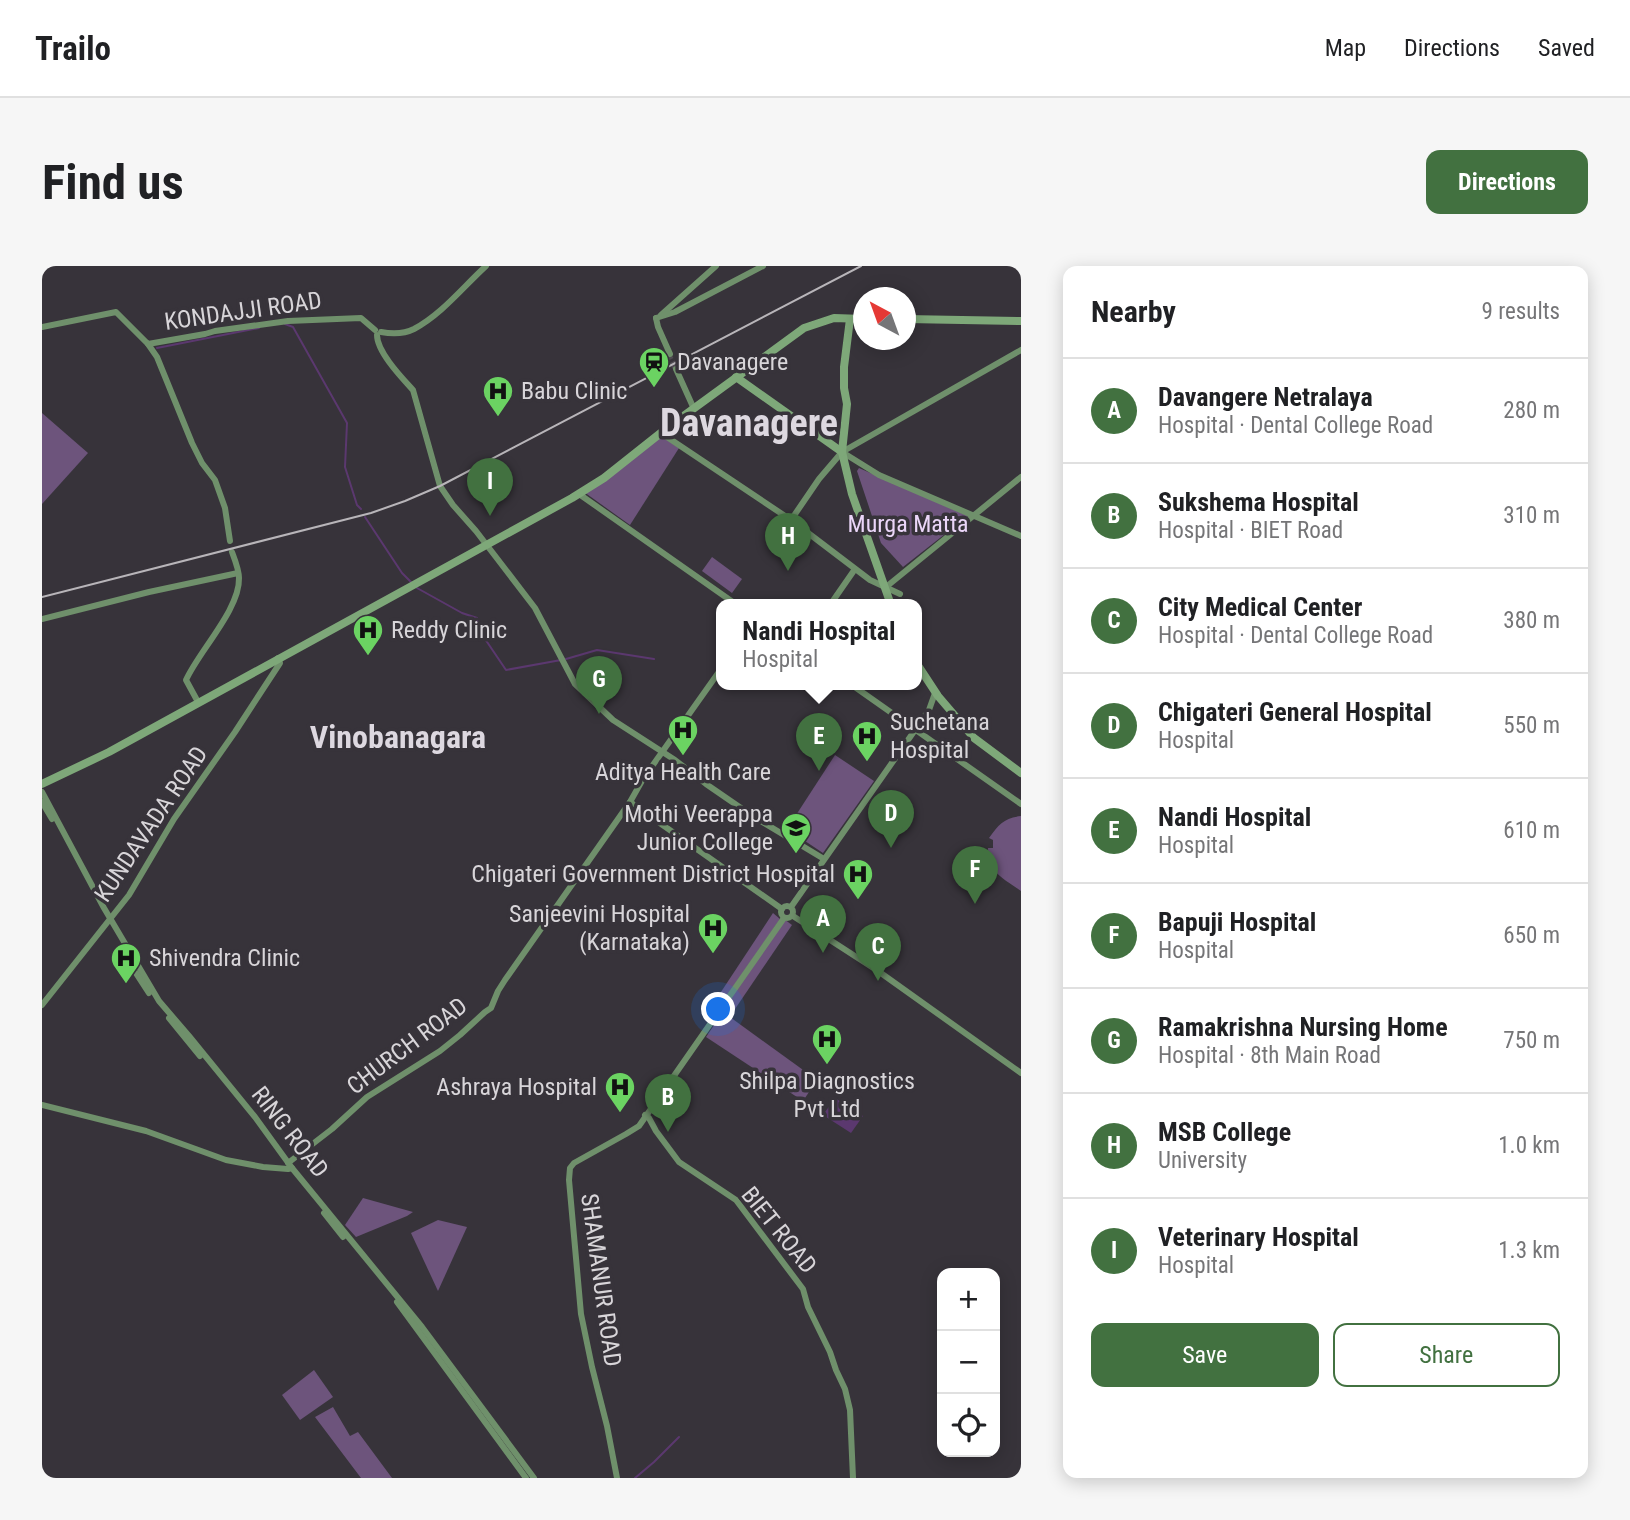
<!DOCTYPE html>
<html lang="en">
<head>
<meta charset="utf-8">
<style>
	body { margin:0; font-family:"Roboto Condensed",sans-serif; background:#f6f6f6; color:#202124 }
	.controls { position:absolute; right:21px; bottom:21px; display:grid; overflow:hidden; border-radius:14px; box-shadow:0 4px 18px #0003 }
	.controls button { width:63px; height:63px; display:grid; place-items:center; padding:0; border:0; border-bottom:2px solid #e0e0e0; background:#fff; color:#202124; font:35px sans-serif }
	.compass { position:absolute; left:811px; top:21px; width:63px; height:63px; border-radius:50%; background:#fff; box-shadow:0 4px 18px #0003; rotate:319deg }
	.you { position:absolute; left:677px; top:744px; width:24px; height:24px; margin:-18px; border:5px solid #fff; border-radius:50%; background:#1a73e8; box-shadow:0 0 0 10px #1a73e833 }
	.badge { display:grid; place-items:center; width:46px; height:46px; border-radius:50%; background:#427140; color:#fff; font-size:23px; font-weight:700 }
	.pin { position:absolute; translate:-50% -58px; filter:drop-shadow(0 2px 4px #0008) }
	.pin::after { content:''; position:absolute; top:37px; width:24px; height:21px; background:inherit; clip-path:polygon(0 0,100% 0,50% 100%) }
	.popup { position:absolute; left:674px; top:333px; width:206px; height:91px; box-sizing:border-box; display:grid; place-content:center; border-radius:14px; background:#fff; filter:drop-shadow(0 2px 5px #0005); font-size:23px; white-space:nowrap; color:#757577 }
	.popup b { font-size:26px; color:#202124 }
	.popup::after { content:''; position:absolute; left:50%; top:100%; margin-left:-14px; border:14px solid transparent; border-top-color:#fff }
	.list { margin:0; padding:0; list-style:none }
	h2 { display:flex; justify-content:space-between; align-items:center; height:91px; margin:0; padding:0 28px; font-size:30px }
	h2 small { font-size:23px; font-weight:400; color:#757577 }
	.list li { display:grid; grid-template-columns:46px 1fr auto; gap:21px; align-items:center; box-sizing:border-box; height:105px; padding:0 28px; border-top:2px solid #e0e0e0 }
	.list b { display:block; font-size:26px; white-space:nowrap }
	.list p { margin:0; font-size:23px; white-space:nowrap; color:#757577 }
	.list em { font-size:23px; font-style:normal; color:#757577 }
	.actions { display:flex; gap:14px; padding:21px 28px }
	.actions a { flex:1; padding:16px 0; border:2px solid #427140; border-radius:14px; text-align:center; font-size:24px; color:#427140 }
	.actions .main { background:#427140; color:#fff }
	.icon { flex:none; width:38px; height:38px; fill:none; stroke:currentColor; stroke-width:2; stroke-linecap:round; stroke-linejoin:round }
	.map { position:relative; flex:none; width:979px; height:1212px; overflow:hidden; border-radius:14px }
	header { display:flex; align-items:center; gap:42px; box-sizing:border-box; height:98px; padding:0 35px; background:#fff; border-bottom:2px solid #e0e0e0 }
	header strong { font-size:33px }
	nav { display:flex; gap:38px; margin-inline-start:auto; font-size:24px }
	.intro { display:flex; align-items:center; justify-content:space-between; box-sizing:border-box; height:168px; padding:0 42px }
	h1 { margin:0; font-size:49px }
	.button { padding:18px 32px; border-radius:14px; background:#427140; color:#fff; font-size:24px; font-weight:700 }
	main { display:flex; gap:42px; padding:0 42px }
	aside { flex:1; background:#fff; border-radius:14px; box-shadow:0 4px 18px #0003 }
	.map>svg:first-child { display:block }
	.green { fill:#6d547c }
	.water { fill:#5b386f }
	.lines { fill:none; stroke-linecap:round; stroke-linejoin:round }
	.stream { stroke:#5b386f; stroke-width:2 }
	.secondary-tunnel { stroke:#4f4b52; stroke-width:6; stroke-dasharray:6 3; stroke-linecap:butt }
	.secondary { stroke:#6f906b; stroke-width:6 }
	.primary { stroke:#7ea879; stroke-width:8 }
	.rail { stroke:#b8b5b9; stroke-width:2 }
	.labels { text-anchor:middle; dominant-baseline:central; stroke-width:7; stroke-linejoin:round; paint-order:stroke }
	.street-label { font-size:24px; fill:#d8d5d9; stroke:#37333a }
	.poi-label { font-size:24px; fill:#d8d5d9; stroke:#37333a; text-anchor:start }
	.park-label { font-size:24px; fill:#ebd6f9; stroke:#37333a }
	.district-label { font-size:32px; font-weight:bold; fill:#ddd8e0; stroke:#37333a }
	.town-label { font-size:38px; font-weight:bold; fill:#ddd8e0; stroke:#37333a }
</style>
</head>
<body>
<header>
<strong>Trailo</strong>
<nav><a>Map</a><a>Directions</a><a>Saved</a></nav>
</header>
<div class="intro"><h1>Find us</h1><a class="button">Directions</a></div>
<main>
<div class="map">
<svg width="979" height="1212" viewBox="0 0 979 1212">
	<rect width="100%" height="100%" fill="#37333a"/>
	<!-- green -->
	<g class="green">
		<polygon points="0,147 46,187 0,238"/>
		<polygon points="618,169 637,182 588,259 542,226"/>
		<polygon points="817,202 926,250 861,301 839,277 815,205"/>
		<polygon points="670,291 700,313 690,327 660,305"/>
		<polygon points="793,489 832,515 781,587 745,563"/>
		<path d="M979,550v75c-18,-13 -33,-18 -33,-43h5v-8l-4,-2c10,-14 15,-20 32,-22z"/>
		<polygon points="731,647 738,653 680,737 675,732"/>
		<polygon points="742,653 750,659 691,746 682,740"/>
		<polygon points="681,746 775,814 761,835 664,771"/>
		<polygon points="321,932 371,946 365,950 314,971 303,959"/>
		<polygon points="396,954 425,961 396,1025 369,967"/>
		<polygon points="272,1104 291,1131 258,1154 240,1129"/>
		<polygon points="291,1141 308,1170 316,1166 350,1212 319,1212 273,1151"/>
	</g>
	<!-- water -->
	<polygon class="water" points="793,832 821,850 809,867 781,849"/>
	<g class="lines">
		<!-- stream -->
		<g class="stream">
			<polyline points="243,58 251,61 305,157 303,201 315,239 319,243"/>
			<polyline points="115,82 217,62"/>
			<polyline points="323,251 360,307 369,316"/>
			<polyline points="375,322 420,347 435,352 439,367 464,404 519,394"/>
			<polyline points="524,393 555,384 612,393"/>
			<polyline points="593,1212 612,1196 637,1171"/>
		</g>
		<!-- secondary-tunnel -->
		<polyline class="secondary-tunnel" points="626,88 634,103"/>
		<!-- secondary -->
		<g class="secondary">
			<polyline points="619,49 674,0"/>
			<polyline points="614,52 633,46 721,0"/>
			<polyline points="614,52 616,61 628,88"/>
			<polyline points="0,61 74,46 106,78 163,68 173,65 246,55 319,52 333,64"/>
			<path d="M339,66c11,2 23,2 33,-3 28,-15 49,-42 72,-63"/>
			<path d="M335,69c0,17 25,43 36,55l27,96 13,19 23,26 59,77 40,76 38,36 62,40 31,24 48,33 70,42"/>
			<polyline points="106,78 115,91 150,177 160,197 173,214 183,242 188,275"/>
			<polyline points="634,103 652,143"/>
			<polyline points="619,167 749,254 828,314 858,328"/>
			<polyline points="800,186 837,209 979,270"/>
			<polyline points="537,228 695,339"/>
			<polyline points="749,254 777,213 800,186 979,84"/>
			<polyline points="844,321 979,211"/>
			<polyline points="788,339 813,303"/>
			<polyline points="0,353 107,326 196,307"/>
			<polyline points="810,419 979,538"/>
			<path d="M156,436l-12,-22c13,-29 54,-71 53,-102 0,-8 -4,-18 -7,-26"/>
			<polyline points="0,526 62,642 117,735 147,770 213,851 250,902 380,1061 492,1212"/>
			<polyline points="0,536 10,553"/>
			<polyline points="588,536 740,643"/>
			<circle cx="745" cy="646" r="6"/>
			<polyline points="749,641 887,444 893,427"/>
			<polyline points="751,650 836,705 979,807"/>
			<polyline points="94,707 107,727"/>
			<polyline points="0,739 87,629 132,553 193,466 238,397 236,392"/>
			<polyline points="127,752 158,790"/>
			<polyline points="0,839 104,865 184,894 221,901 246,903 250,902"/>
			<polyline points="603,849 607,852 614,865 637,896 694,934 761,1023 766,1041 788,1086 794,1104 803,1123 808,1144 811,1212"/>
			<polyline points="246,897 290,863 325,831 398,785 418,769 443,746 449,742 456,725 463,714 588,536 601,513 679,403"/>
			<polyline points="282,947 301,971"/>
			<polyline points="355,1036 484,1212"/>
			<polyline points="575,1212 565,1160 550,1101 539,1048 527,914 528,902 532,897 584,868 597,860 742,652"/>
		</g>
		<!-- primary -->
		<g class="primary">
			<polyline points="808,53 802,101 802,122 805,138 800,186 810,228 849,339"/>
			<polyline points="864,53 979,55"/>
			<polyline points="694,111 800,186"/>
			<polyline points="875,398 896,430 932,472 979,507"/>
			<polyline points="0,518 67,486 530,232 562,212 625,162 762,62 792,52 822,53"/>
		</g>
		<!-- rail -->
		<polyline class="rail" points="0,331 329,247 363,235 398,220 819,0"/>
	</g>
	<!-- icons -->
	<defs>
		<g id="station-pin" transform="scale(1.575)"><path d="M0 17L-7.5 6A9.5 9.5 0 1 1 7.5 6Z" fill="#6bd362" stroke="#37333a"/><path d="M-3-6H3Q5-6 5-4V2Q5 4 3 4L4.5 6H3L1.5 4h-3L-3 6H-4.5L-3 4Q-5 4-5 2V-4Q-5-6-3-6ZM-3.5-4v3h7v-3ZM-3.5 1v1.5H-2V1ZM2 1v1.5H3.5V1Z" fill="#111"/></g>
		<g id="hospital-pin" transform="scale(1.575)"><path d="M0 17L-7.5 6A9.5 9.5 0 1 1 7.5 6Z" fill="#6bd362" stroke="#37333a"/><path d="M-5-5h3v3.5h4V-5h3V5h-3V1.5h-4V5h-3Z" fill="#111"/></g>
		<g id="university-pin" transform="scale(1.575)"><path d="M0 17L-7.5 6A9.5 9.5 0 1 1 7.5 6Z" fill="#6bd362" stroke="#37333a"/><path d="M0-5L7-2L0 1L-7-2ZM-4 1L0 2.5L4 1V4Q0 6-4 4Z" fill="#111"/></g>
	</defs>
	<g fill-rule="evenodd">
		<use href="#station-pin" x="612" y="96"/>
		<use href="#hospital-pin" x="456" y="125"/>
		<use href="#hospital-pin" x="326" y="364"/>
		<use href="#hospital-pin" x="641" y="464"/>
		<use href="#hospital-pin" x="825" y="470"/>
		<use href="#university-pin" x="754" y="562"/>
		<use href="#hospital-pin" x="816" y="608"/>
		<use href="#hospital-pin" x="671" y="662"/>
		<use href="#hospital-pin" x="84" y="692"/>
		<use href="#hospital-pin" x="785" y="773"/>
		<use href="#hospital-pin" x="578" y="821"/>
	</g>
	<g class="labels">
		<!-- street labels -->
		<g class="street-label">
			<text transform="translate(201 45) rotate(-8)">KONDAJJI ROAD</text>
			<text transform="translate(109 558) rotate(-56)">KUNDAVADA ROAD</text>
			<text transform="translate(365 780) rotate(-37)">CHURCH ROAD</text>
			<text transform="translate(248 866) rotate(52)">RING ROAD</text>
			<text transform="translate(737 964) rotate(51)">BIET ROAD</text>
			<text transform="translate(559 1014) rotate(82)">SHAMANUR ROAD</text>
		</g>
		<!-- poi labels -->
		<g class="poi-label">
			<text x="635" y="96">Davanagere</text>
			<text x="479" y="125">Babu Clinic</text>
			<text x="349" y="364">Reddy Clinic</text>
			<text x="848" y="456">Suchetana<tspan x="848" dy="28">Hospital</tspan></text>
			<text x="641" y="506" text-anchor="middle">Aditya Health Care</text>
			<text x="731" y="548" text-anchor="end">Mothi Veerappa<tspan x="731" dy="28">Junior College</tspan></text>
			<text x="793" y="608" text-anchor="end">Chigateri Government District Hospital</text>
			<text x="648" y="648" text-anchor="end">Sanjeevini Hospital<tspan x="648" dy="28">(Karnataka)</tspan></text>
			<text x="107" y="692">Shivendra Clinic</text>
			<text x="785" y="815" text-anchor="middle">Shilpa Diagnostics<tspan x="785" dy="28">Pvt Ltd</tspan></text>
			<text x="555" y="821" text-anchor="end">Ashraya Hospital</text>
		</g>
		<!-- park labels -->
		<g class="park-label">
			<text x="866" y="258">Murga Matta</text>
		</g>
		<!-- district labels -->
		<g class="district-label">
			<text x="356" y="471">Vinobanagara</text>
		</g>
		<!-- town labels -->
		<g class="town-label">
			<text x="707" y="157">Davanagere</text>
		</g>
	</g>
</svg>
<div class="controls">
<button>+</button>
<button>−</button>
<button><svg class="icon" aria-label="locate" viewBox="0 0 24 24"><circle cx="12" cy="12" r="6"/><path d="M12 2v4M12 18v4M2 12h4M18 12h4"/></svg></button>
</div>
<svg class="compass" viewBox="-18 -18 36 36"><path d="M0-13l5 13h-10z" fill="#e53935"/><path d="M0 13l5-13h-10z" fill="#757577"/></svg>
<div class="you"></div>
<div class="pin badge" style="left:781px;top:687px">A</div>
<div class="pin badge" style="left:626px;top:866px">B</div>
<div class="pin badge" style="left:836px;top:715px">C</div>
<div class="pin badge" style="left:849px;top:582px">D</div>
<div class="pin badge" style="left:777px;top:505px">E</div>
<div class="popup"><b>Nandi Hospital</b>Hospital</div>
<div class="pin badge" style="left:933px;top:638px">F</div>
<div class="pin badge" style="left:557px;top:448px">G</div>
<div class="pin badge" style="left:746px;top:305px">H</div>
<div class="pin badge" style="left:448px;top:250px">I</div>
</div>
<aside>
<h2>Nearby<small>9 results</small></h2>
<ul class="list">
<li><span class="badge">A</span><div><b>Davangere Netralaya</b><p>Hospital · Dental College Road</p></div><em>280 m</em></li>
<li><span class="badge">B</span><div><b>Sukshema Hospital</b><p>Hospital · BIET Road</p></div><em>310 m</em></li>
<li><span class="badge">C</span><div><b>City Medical Center</b><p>Hospital · Dental College Road</p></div><em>380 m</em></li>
<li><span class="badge">D</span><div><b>Chigateri General Hospital</b><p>Hospital</p></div><em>550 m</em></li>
<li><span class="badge">E</span><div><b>Nandi Hospital</b><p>Hospital</p></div><em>610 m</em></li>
<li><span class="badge">F</span><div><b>Bapuji Hospital</b><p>Hospital</p></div><em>650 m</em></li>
<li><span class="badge">G</span><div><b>Ramakrishna Nursing Home</b><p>Hospital · 8th Main Road</p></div><em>750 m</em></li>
<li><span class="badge">H</span><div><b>MSB College</b><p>University</p></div><em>1.0 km</em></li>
<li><span class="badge">I</span><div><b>Veterinary Hospital</b><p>Hospital</p></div><em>1.3 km</em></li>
</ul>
<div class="actions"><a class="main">Save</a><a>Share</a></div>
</aside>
</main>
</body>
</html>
